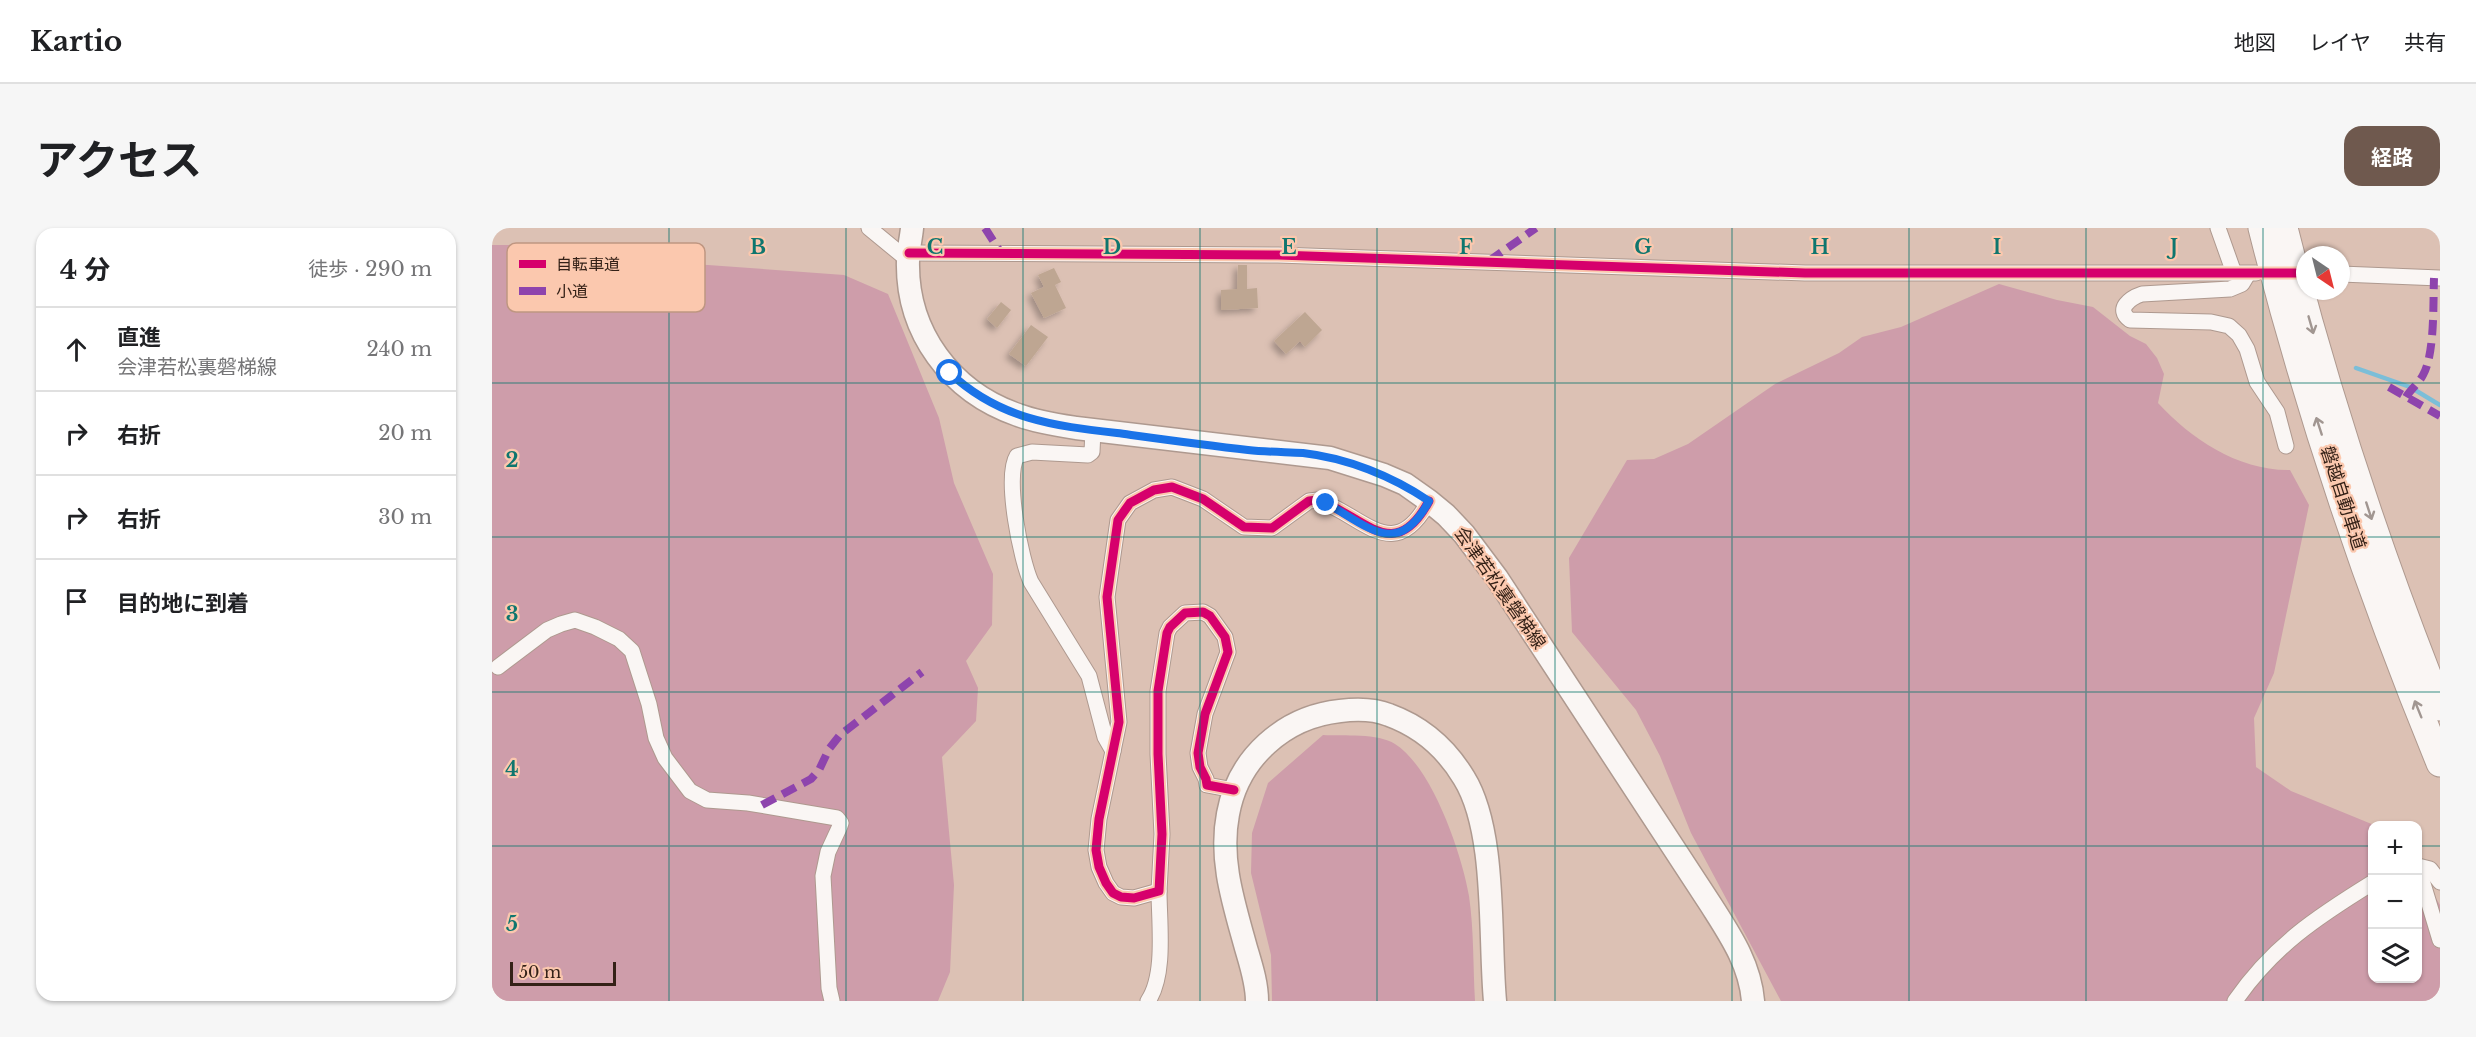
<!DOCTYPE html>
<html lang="ja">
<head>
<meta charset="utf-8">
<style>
	body { margin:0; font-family:"Libre Baskerville","Noto Sans JP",serif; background:#f6f6f6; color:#202124 }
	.controls { position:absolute; right:18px; bottom:18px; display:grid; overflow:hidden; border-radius:12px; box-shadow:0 2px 4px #0004 }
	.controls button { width:54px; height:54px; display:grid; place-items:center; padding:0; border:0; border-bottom:2px solid #e0e0e0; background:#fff; color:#202124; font:30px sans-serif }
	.compass { position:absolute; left:1804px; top:18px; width:54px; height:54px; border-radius:50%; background:#fff; box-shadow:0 2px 4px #0004; rotate:145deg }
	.scale { position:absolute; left:18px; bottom:15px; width:106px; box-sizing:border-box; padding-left:6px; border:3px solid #342117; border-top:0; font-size:16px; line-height:21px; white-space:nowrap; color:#342117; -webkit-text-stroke:4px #fbc8ae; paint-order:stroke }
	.stop { position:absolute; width:18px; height:18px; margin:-14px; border:4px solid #1a73e8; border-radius:50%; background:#fff }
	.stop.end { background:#1a73e8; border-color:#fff; box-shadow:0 2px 6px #0008 }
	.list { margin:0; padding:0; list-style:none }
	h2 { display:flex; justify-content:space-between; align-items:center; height:78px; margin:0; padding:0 24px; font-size:26px }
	h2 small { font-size:20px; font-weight:400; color:#757577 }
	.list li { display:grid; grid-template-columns:39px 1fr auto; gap:18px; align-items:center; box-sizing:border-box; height:84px; padding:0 24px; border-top:2px solid #e0e0e0 }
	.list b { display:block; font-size:22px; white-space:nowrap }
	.list p { margin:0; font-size:20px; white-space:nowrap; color:#757577 }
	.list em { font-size:20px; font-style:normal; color:#757577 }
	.icon { flex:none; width:33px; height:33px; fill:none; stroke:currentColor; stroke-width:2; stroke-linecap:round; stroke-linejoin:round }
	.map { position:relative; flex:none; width:1948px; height:773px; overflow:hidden; border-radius:18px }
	header { display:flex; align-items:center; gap:36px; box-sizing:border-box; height:84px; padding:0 30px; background:#fff; border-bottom:2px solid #e0e0e0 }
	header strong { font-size:28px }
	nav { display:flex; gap:33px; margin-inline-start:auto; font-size:21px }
	.intro { display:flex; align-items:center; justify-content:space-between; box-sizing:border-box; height:144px; padding:0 36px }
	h1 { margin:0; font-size:42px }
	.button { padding:15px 27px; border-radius:18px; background:#6f594e; color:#fff; font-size:21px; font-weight:700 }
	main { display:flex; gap:36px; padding:0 36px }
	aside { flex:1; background:#fff; border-radius:18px; box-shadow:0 2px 4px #0004 }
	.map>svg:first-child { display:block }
	.green { fill:#ce9daa }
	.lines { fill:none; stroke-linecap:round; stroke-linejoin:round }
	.stream { stroke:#7bbed8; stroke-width:4.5 }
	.building { fill:#bea692; filter:url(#shadow) }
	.street-casing { stroke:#ae998f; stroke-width:17 }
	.primary-casing { stroke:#ae998f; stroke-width:25 }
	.highway-casing { stroke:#ae998f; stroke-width:29 }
	.street { stroke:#faf6f4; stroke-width:15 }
	.primary { stroke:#faf6f4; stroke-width:22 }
	.highway { stroke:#faf6f4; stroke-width:27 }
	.quiet { stroke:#8e44ad; stroke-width:8; stroke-dasharray:15 8; stroke-linecap:butt }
	.cycleway-casing { stroke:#fbc8ae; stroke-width:13 }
	.cycleway { stroke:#d6006c; stroke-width:9 }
	.oneway { stroke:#a19691 }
	.route { stroke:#1a73e8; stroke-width:8 }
	.grid { fill:none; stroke:#0f766e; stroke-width:1.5; stroke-opacity:0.55 }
	.labels { text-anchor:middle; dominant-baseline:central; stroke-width:4.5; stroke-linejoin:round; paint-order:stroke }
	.street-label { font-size:18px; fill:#342117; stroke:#fbc8ae }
	.key { fill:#fbc8ae; stroke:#bf9681; stroke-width:1.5 }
	.key-label { font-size:16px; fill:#342117 }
	.grid-label { font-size:20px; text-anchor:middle; font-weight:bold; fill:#0f766e; stroke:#fbc8ae; stroke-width:4.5; stroke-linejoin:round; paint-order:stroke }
</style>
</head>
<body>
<header>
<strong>Kartio</strong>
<nav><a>地図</a><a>レイヤ</a><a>共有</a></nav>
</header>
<div class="intro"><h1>アクセス</h1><a class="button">経路</a></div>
<main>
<aside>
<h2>4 分<small>徒歩 · 290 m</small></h2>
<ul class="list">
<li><svg class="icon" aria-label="ahead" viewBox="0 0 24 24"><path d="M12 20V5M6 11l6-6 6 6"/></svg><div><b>直進</b><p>会津若松裏磐梯線</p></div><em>240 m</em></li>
<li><svg class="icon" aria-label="right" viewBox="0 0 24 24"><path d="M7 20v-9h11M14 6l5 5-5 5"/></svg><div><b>右折</b></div><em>20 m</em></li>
<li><svg class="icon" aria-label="right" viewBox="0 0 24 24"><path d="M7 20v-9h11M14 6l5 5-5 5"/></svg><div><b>右折</b></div><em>30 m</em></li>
<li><svg class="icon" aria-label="arrive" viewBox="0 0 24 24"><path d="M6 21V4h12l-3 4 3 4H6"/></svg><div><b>目的地に到着</b></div></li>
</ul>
</aside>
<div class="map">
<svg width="1948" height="773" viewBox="0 0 1948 773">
	<defs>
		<filter id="shadow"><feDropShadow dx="-4" dy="4" stdDeviation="3" flood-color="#0004"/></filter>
	</defs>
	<rect width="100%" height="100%" fill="#dcc1b4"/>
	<!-- green -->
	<g class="green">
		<polygon points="0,17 49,17 137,34 216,37 352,47 396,66 447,190 462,255 501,346 500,397 474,433 486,460 484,493 450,529 462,657 458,744 446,773 0,773"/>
		<path d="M1507,56l58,16 36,7 37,29 16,8 11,14 7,16 -6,29c33,36 81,68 132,67l19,35 -35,168 -20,45 2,49 35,24 83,34 -2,1v152h46v-110l22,37v96h-659l-90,-168 -31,-77 -24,-46 -64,-78 -3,-74 58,-98 27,-1 34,-15 87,-60 64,-31 23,-16 39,-10z"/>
		<path d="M831,507c20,1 55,-2 72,9 37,23 67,110 74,152 5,34 4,71 6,105h-203l-1,-46 -20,-82 1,-40 16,-50z"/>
	</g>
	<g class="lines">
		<!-- stream -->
		<polyline class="stream" points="1864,140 1918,159 1948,177"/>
	</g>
	<!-- building -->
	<g class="building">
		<polygon points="746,37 755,37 755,61 765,60 766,80 729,82 729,62 745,61"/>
		<polygon points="562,40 569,54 563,57 574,80 552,90 539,65 552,59 546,47"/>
		<polygon points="509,74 519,82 505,100 495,91"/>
		<polygon points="813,84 830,102 813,119 808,113 794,126 782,113"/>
		<polygon points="539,97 556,109 534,138 517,126"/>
	</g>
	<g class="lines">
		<!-- street casing -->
		<g class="street-casing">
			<g id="street">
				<polyline points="377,0 416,32"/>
				<polyline points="1726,0 1742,45"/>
				<polyline points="417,25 786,27 1313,45 1764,45"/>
				<path d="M1756,46l-6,10 -12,5 -88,5c-12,4 -27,15 -12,26l81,2 18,4 10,9 8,14 10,33 20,30 9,34"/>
				<polyline points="1849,46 1948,50"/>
				<path d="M601,202l-1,22 -4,3 -56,-3 -15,4c-13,21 4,104 14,126l58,94 16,61 8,14"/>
				<polyline points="6,439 55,402 69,396 83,392 103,399 127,411 140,423 157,476 164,510 173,530 198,563 215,572 256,575 345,590 349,595 348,598 336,624 331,648 337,760 340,773"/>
				<path d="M742,562l-27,-5 -1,-6 -6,-12 -2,-14 7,-39 23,-62 -3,-15 -15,-21 -7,-4 -18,1 -15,14 -3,6 -9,58v63l4,80 -3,57 -25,7 -13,-1 -8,-4 -7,-10 -7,-16 -3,-17 3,-31 20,-97 -12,-125 11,-77 12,-17 24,-13 18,-3 31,12 41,28 28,1 37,-27 9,-1c46,16 76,66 111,1"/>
				<polyline points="1926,638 1938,641 1948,654"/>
				<polyline points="1926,639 1948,712"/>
				<path d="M656,773c18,-26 11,-79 11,-110"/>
				<path d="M1743,773c38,-55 82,-84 137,-118"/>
			</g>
		</g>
		<!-- primary casing -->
		<g class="primary-casing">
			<g id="primary">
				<path d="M420,0c-1,11 -4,22 -4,32 -2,72 43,132 110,155 19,7 39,10 58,13l254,30 54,17 21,9 24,17 17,14 18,19 33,44 214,327c19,30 39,59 42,96"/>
				<path d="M765,773c0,-18 -6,-36 -11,-53 -12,-44 -27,-88 -18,-134 10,-56 56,-97 112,-103 16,-2 34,-2 49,4 33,12 57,33 75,63 33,53 25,159 31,223"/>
			</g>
		</g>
		<!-- highway casing -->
		<g class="highway-casing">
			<g id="highway">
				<path d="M1770,0c46,182 107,362 178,535"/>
				<path d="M1792,0c41,162 94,324 156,479"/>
			</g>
		</g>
		<!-- street -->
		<use href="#street" class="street"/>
		<!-- primary -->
		<use href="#primary" class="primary"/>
		<!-- highway -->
		<use href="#highway" class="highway"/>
		<!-- quiet -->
		<g class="quiet">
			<polyline points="493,0 509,25"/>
			<polyline points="997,33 1044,0"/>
			<polyline points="1897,159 1948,188"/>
			<path d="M1914,169c5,-8 13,-14 17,-22 12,-21 10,-72 11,-97"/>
			<polyline points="270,577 319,551 327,542 337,521 348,507 430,444"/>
		</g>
		<!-- cycleway casing -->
		<g class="cycleway-casing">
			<g id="cycleway">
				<polyline points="417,25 786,27 1313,45 1813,45"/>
				<path d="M742,562l-27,-5 -1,-6 -6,-12 -2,-14 7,-39 23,-62 -3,-15 -15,-21 -7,-4 -18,1 -15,14 -3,6 -9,58v63l4,80 -3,57 -25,7 -13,-1 -8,-4 -7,-10 -7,-16 -3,-17 3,-31 20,-97 -12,-125 11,-77 12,-17 24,-13 18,-3 31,12 41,28 28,1 37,-27 9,-1c46,16 76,66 111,1"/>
			</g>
		</g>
		<!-- cycleway -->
		<use href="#cycleway" class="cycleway"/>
	</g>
	<!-- one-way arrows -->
	<defs><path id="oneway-shaft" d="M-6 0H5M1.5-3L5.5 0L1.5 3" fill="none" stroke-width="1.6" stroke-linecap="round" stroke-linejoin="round" transform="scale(1.5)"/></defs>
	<g class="oneway">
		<use href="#oneway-shaft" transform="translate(1819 97) rotate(74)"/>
		<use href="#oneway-shaft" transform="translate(1827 198) rotate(-108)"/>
		<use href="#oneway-shaft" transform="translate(1877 283) rotate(72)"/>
		<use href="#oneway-shaft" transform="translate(1926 481) rotate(-112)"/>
	</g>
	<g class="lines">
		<!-- route -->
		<path class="route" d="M458,145c49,46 104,53 167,60 44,6 87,12 131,17 18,2 36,2 55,3 44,5 89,23 126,48 -31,58 -60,26 -103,2"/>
	</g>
	<!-- grid -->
	<path class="grid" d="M177,0v773M354,0v773M531,0v773M708,0v773M885,0v773M1063,0v773M1240,0v773M1417,0v773M1594,0v773M1771,0v773M0,155h1948M0,309h1948M0,464h1948M0,618h1880M1926,618h22"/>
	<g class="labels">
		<!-- street labels -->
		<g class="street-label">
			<text transform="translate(1851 270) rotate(72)">磐越自動車道</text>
			<text transform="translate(1008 360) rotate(55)">会津若松裏磐梯線</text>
		</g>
	</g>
	<!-- legend -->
	<rect x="15" y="15" width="198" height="69" rx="9" class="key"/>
	<rect x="27" y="32" width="27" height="8" fill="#d6006c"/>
	<rect x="27" y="59" width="27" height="8" fill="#8e44ad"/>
	<g class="key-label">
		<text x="64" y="42">自転車道</text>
		<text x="64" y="69">小道</text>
	</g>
	<g class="grid-label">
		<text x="266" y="26">B</text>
		<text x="443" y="26">C</text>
		<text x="620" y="26">D</text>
		<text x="797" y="26">E</text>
		<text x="974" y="26">F</text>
		<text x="1151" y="26">G</text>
		<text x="1328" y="26">H</text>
		<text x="1505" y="26">I</text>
		<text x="1682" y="26">J</text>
		<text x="20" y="239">2</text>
		<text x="20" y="393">3</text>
		<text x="20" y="548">4</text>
		<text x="20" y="703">5</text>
	</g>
</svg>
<div class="controls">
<button>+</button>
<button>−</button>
<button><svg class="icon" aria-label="layers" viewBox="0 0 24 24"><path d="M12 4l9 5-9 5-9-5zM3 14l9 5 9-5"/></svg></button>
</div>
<svg class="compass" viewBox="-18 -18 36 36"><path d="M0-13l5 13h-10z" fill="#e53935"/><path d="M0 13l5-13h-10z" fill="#757577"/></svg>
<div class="scale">50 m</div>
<div class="stop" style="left:458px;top:145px"></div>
<div class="stop end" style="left:834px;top:275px"></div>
</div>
</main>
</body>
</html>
